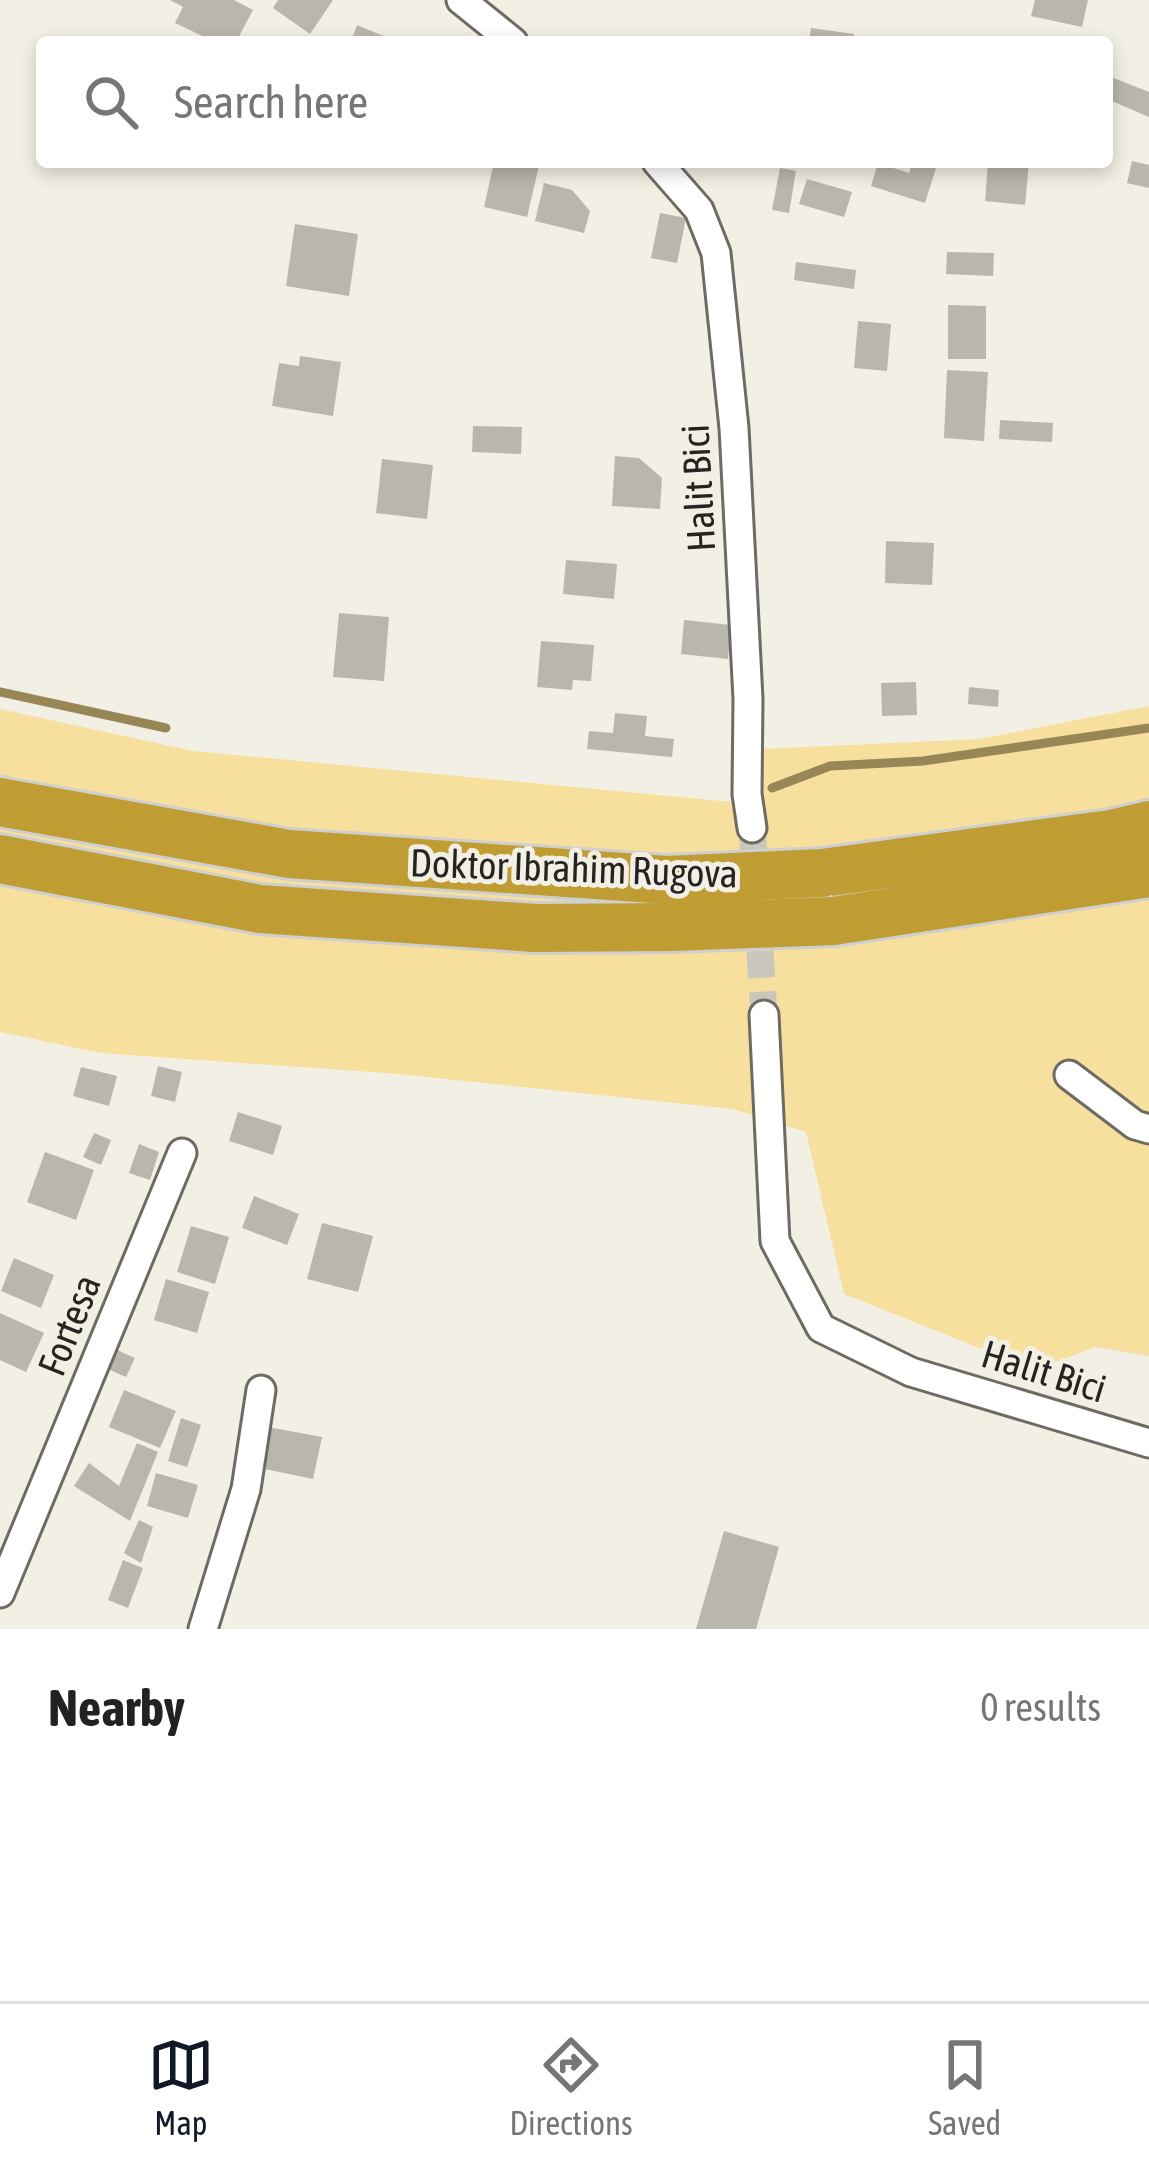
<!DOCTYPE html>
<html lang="en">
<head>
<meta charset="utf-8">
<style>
	body { margin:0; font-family:"Asap Condensed",sans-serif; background:#f2f2f2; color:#222 }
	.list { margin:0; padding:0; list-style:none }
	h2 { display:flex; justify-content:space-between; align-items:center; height:156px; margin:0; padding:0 48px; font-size:51px }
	h2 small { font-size:39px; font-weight:400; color:#767676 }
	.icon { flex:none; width:66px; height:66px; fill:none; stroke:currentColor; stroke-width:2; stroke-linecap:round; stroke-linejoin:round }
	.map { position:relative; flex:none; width:1149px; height:1629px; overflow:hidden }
	.search { position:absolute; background:#fff; box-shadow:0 6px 18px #0003; left:36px; right:36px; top:36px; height:132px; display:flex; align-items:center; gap:30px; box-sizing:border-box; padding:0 42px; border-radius:12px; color:#767676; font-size:45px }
	.sheet { height:372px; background:#fff }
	nav { display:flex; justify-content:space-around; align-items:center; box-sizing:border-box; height:168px; border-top:3px solid #e0e0e0; background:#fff; font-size:33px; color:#767676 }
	nav a { display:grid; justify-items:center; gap:6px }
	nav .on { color:#111827 }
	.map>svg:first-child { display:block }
	.green { fill:#f7df9d }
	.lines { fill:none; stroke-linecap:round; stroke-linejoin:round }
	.stream { stroke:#988656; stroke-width:9 }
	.building { fill:#b9b6ac }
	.street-tunnel { stroke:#c9c6bd; stroke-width:27; stroke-dasharray:27 14; stroke-linecap:butt }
	.street-casing { stroke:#6e6b62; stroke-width:33 }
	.highway-casing { stroke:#cfcfce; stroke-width:54 }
	.street { stroke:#fff; stroke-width:27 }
	.highway { stroke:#bf9d33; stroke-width:48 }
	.highway-bridge-casing { stroke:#cfcfce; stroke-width:54; stroke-linecap:butt }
	.highway-bridge { stroke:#bf9d33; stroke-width:48 }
	.labels { text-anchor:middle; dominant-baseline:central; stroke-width:10; stroke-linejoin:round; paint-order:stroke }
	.street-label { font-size:39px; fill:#262421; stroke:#f2efe4 }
</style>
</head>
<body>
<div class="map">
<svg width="1149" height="1629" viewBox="0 0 1149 1629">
	<rect width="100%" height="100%" fill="#f2efe4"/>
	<!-- green -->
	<polygon class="green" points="1149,706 1149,1356 1096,1347 1034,1370 844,1294 806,1132 733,1109 399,1074 101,1053 0,1032 0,709 193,751 722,801 764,802 762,749 980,739"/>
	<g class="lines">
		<!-- stream -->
		<g class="stream">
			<polyline points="0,692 166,728"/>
			<polyline points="772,788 830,766 923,761 1149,728"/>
		</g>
	</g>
	<!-- building -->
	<g class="building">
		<polygon points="170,0 234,0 253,10 236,42 215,42 175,23 183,7"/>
		<polygon points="278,0 333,0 310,34 273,8"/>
		<polygon points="1035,0 1088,0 1082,27 1031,16"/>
		<polygon points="357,25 386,37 384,42 351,42"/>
		<polygon points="811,28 854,34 853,42 809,42"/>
		<polygon points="1111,77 1149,92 1149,117 1107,99"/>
		<polygon points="1132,161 1149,165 1149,188 1127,183"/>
		<polygon points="494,162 539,166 527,217 484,207"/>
		<polygon points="912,162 937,165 925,203 871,186 878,163 909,173"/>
		<polygon points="988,162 1029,162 1025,205 985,201"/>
		<polygon points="780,168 796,171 789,213 772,210"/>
		<polygon points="807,179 852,192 844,217 799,204"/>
		<polygon points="544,183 572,190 590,211 584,233 535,221"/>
		<polygon points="660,213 686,218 677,263 651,258"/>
		<polygon points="295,224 358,234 349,296 286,286"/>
		<polygon points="947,252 994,253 993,276 946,274"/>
		<polygon points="796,262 856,270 854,289 794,280"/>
		<polygon points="948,305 986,306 986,359 948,359"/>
		<polygon points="858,321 891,324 887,371 854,368"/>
		<polygon points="300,356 341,362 333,416 272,406 279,363 299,366"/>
		<polygon points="947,370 988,372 984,441 944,438"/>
		<polygon points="1000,420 1053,423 1052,442 999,439"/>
		<polygon points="473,426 522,427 521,454 472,452"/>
		<polygon points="615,456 639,458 662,478 660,509 612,506"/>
		<polygon points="382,459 433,465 427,519 376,513"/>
		<polygon points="886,541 934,543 932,585 885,583"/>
		<polygon points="566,560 617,564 614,599 563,594"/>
		<polygon points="339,613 389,617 384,681 333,677"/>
		<polygon points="684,620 731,625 728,659 681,654"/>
		<polygon points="541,641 594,645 591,681 573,680 572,690 537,687"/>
		<polygon points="916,682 917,715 882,716 881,683"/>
		<polygon points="969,687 999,690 998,707 968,704"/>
		<polygon points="615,713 647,716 645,736 674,739 672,757 587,749 589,731 613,733"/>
		<polygon points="158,1066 182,1072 175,1102 151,1096"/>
		<polygon points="81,1067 117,1076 109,1106 73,1096"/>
		<polygon points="238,1112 282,1126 273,1155 229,1141"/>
		<polygon points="94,1133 111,1140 101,1165 83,1157"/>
		<polygon points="139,1144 159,1152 150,1180 129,1173"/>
		<polygon points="45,1152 94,1170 76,1220 27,1202"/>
		<polygon points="254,1196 299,1214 287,1245 242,1228"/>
		<polygon points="322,1223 373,1236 358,1292 307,1279"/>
		<polygon points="191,1226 229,1237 215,1284 177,1272"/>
		<polygon points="14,1258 54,1275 41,1308 1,1291"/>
		<polygon points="166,1279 209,1292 197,1333 154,1320"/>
		<polygon points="0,1313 44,1333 26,1372 0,1360"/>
		<polygon points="108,1346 135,1358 126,1377 101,1366"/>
		<polygon points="124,1390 176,1411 160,1448 109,1427"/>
		<polygon points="181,1418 201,1425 187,1467 168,1461"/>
		<polygon points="268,1427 322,1437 313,1479 260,1468"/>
		<polygon points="137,1443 158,1452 130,1521 74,1486 89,1463 119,1486"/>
		<polygon points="156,1473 198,1485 188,1518 147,1506"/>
		<polygon points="139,1520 153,1527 141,1563 124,1553"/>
		<polygon points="724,1531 779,1547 756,1629 696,1629"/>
		<polygon points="123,1560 143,1568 128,1608 108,1600"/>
	</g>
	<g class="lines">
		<!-- street-tunnel -->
		<polyline class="street-tunnel" points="752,828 764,1015"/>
		<!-- street casing -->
		<g class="street-casing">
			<g id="street">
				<polyline points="461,0 513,42"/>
				<polyline points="657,162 699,210 716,253 734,428 748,699 747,794 752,828"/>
				<polyline points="764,1015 775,1241 821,1328 911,1372 1149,1443"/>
				<polyline points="1069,1075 1135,1125 1149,1129"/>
				<polyline points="0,1593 182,1153"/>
				<polyline points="203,1629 246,1489 261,1390"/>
			</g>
		</g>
		<!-- highway casing -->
		<g class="highway-casing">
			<g id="highway">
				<polyline points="0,802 289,854 667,880"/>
				<polyline points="0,859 260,909 535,928 674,927"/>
				<polyline points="822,873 1111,834 1149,825"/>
				<polyline points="833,921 1149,873"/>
			</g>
		</g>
		<!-- street -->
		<use href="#street" class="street"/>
		<!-- highway -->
		<use href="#highway" class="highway"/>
		<!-- highway-bridge casing -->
		<g class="highway-bridge-casing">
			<g id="highway-bridge">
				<polyline points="667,880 822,873"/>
				<polyline points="674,927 833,921"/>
			</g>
		</g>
		<!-- highway-bridge -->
		<use href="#highway-bridge" class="highway-bridge"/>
	</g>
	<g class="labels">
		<!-- street labels -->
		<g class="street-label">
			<text transform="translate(698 488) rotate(-93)">Halit Bici</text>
			<text transform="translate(574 868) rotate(2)">Doktor Ibrahim Rugova</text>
			<text transform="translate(69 1325) rotate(-68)">Fortesa</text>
			<text transform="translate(1044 1371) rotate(17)">Halit Bici</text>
		</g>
	</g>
</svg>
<div class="search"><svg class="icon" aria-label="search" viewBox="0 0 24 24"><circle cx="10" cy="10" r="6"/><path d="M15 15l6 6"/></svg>Search here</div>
</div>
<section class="sheet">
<h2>Nearby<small>0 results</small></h2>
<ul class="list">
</ul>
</section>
<nav>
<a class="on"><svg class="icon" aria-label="map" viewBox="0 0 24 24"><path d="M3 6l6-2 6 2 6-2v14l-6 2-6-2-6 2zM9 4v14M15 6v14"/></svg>Map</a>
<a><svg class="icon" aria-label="directions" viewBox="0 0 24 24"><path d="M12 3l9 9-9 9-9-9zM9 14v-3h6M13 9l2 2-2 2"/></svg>Directions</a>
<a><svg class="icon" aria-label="saved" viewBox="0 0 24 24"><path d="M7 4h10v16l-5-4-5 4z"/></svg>Saved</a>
</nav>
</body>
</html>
